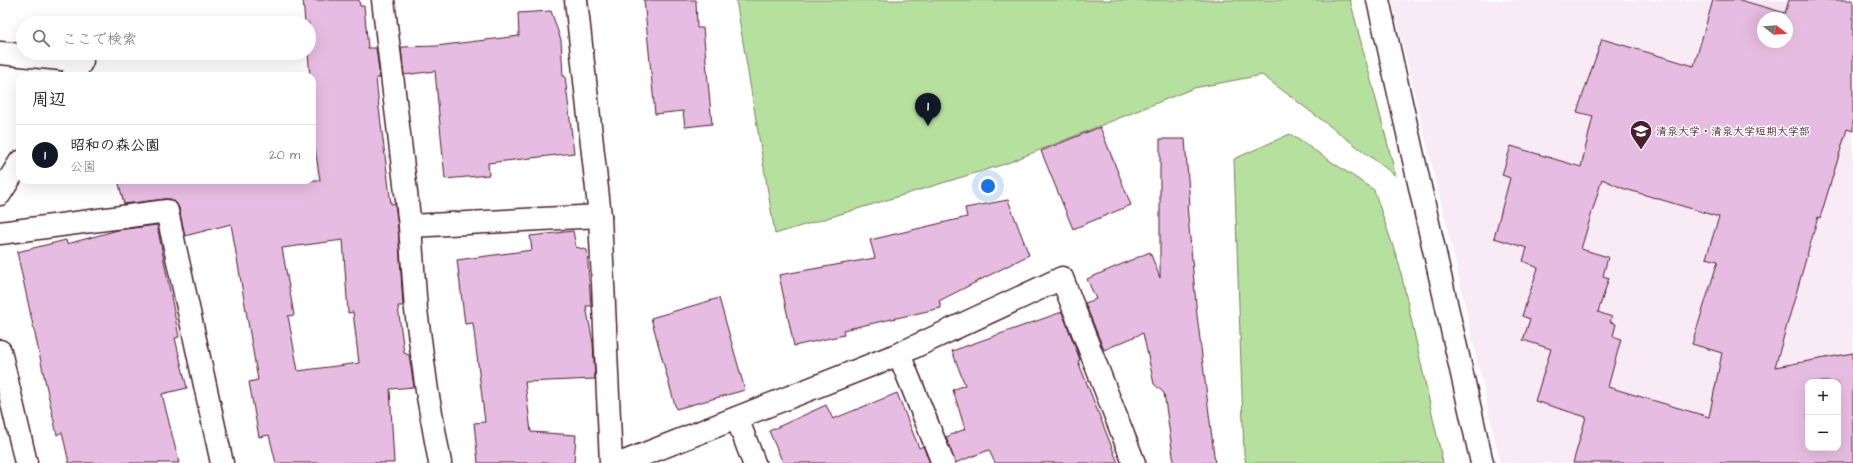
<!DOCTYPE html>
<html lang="ja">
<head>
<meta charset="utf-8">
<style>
	body { margin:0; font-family:"Architects Daughter","Klee One",sans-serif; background:#f2f2f2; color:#222 }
	.controls { position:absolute; right:12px; bottom:12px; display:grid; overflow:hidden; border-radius:8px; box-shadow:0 4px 16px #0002 }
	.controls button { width:36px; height:36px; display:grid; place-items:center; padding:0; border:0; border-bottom:1px solid #e0e0e0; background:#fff; color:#222; font:20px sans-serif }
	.compass { position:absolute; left:1757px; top:12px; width:36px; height:36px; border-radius:50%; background:#fff; box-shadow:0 4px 16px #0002; rotate:107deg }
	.you { position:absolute; left:988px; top:186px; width:14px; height:14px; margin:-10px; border:3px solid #fff; border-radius:50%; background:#1a73e8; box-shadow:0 0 0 6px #1a73e833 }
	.badge { display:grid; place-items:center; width:26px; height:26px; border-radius:50%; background:#111827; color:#fff; font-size:13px; font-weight:700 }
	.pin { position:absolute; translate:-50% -33px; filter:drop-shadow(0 1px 2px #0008) }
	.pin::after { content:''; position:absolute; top:21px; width:14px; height:12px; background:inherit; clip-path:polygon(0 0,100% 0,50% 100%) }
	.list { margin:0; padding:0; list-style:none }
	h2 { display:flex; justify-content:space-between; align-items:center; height:52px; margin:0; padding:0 16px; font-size:17px }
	h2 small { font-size:13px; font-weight:400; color:#767676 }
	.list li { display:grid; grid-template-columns:26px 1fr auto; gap:12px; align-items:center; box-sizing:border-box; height:60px; padding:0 16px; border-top:1px solid #e0e0e0 }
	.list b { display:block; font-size:15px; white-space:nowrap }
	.list p { margin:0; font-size:13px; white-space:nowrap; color:#767676 }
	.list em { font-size:13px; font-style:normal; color:#767676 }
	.icon { flex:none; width:22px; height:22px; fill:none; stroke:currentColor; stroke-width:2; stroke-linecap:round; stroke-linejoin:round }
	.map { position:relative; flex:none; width:1853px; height:463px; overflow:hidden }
	.search { position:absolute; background:#fff; box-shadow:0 4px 16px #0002; left:16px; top:16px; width:300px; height:44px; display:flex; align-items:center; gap:10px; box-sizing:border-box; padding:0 14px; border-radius:22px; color:#767676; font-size:15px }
	.panel { position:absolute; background:#fff; box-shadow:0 4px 16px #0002; left:16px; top:72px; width:300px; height:112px; border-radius:12px }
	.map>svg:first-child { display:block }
	.built { fill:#f8ebf6; fill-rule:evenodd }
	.green { fill:#b5e09d; stroke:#808064 }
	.building { fill:#e7bce2; stroke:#4a1f2b; fill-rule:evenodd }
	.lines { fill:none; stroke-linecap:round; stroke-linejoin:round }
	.street-casing { stroke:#4a1f2b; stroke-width:25 }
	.secondary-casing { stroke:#4a1f2b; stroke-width:25 }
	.street { stroke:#fff; stroke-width:22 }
	.secondary { stroke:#fff; stroke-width:22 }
	.labels { text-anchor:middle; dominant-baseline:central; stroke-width:3; stroke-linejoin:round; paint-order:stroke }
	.poi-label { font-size:11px; font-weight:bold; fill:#4a1f2b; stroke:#fff; text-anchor:start }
</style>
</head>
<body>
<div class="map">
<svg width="1853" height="463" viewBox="0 0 1853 463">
	<rect width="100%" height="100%" fill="#fff"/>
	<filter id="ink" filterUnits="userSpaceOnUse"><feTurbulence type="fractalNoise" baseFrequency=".025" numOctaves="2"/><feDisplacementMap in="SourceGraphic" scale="8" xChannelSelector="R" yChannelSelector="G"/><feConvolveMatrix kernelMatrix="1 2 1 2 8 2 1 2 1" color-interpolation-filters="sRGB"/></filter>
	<g filter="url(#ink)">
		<!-- built -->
		<path class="built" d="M1392,0h461v463h-353l-45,-202zM1763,18h24v24h-24zM1808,382h30v66h-30z"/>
		<!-- green -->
		<g class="green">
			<polygon points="736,0 1350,0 1396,176 1262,75 1194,88 1005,164 775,234"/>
			<polygon points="1290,134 1374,190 1399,264 1443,463 1246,463 1244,454 1234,159"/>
		</g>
		<!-- building -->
		<g class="building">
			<path d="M303,0h56l1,6h4l4,42h8l4,30h-4l3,30 12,96 4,-1 3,24 5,79h-5l6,47 5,2 5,32 -24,2 4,74h-118l-7,-28 -10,2 -10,-55 9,-2 -27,-156 -46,12 -6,-28 -3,-5 -5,-4h-6l-41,5 -6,-24h202l-8,-50v-54h-2l-2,-23 1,-30h-4zM343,240l5,73 5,-1 6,51 -61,8 -10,-55 6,-1 -12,-67z"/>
			<polygon points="644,0 696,0 697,28 703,28 712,124 685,127 683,111 655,114"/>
			<path d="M1713,0h27l45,13 4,-13h64v131l-6,-2 -27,89 -2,-1 -43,150 78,-14v110h-280l13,-46 -51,-16 16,-52 -28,-9 7,-21 -8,-3 16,-48 -15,-7 4,-13 -33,-10 16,-60 -8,-3 9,-29 70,21 12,-51 -16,-4 25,-73 92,27zM1763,18h24v24h-24zM1602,179l20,9 97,29 -13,41 12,3 -26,83 30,9 -13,64 -101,-30 13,-48 -8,-3 3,-12 -6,-2 2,-5 -14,-5 11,-34 -6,-2 5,-19 -27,-8zM1808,382h30v66h-30z"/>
			<polygon points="551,11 561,40 563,76 565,76 574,153 488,163 489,175 445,179 435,71 404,75 401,47 436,46 519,36 518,13"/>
			<polygon points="1100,127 1131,205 1073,229 1041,151"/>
			<polygon points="1160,139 1185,139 1190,205 1187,205 1197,315 1215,463 1174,463 1164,393 1154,384 1143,333 1104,350 1085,303 1096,299 1087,279 1150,252 1160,278"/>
			<polygon points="1008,200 1029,255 939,301 941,308 843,330 844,335 794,346 779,275 875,258 870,240 967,217 965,208"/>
			<polygon points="157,225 179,337 175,338 187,388 162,394 179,463 69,463 62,432 57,435 17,252 66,240 67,244 118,230"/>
			<polygon points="573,231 576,247 587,250 591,306 586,306 593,343 595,379 525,382 531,432 576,435 574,463 478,463 474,423 485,422 473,323 465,324 457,260 532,250 530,236"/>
			<polygon points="719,298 745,390 676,409 651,318"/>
			<polygon points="1062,312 1080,360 1078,361 1118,463 995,463 989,450 955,463 946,437 965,429 953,390 965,385 952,351"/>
			<polygon points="897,393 919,448 923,446 930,463 783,463 769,431 826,405 833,419"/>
		</g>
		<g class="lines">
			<!-- street casing -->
			<g class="street-casing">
				<g id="street">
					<polyline points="383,0 410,226 416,310 427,391 440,463"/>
					<polyline points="576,0 600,216 611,463"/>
					<polyline points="0,53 82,61 73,76"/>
					<polyline points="0,194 20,162"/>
					<polyline points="410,226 600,216"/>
					<polyline points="0,233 167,211 222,463"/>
					<polyline points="0,351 26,463"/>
					<polyline points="899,354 943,463"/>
					<polyline points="737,418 754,463"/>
					<polyline points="622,463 899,354 1062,278 1134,463"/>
				</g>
			</g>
			<!-- secondary casing -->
			<g class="secondary-casing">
				<polyline id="secondary" points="1378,0 1482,463"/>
			</g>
			<!-- street -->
			<use href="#street" class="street"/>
			<!-- secondary -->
			<use href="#secondary" class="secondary"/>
		</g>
	</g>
	<!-- icons -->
	<defs>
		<g id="university-pin" transform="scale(1.15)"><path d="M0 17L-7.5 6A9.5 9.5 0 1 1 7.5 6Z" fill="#4a1f2b" stroke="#fff"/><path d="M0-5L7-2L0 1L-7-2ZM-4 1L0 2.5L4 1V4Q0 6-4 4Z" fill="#fff"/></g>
	</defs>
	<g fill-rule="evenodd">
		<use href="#university-pin" x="1641" y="131"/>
	</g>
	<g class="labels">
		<!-- poi labels -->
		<g class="poi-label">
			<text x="1656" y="131">清泉大学・清泉大学短期大学部</text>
		</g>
	</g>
</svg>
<div class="controls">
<button>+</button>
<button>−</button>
</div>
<svg class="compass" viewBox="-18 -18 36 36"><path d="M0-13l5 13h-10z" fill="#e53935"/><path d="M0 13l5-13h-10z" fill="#767676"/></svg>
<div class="you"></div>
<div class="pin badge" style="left:928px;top:126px">1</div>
<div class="search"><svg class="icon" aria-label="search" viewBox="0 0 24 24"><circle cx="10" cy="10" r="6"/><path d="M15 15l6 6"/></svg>ここで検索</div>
<section class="panel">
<h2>周辺<small></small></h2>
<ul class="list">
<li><span class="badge">1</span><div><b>昭和の森公園</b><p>公園</p></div><em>20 m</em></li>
</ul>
</section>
</div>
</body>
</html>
